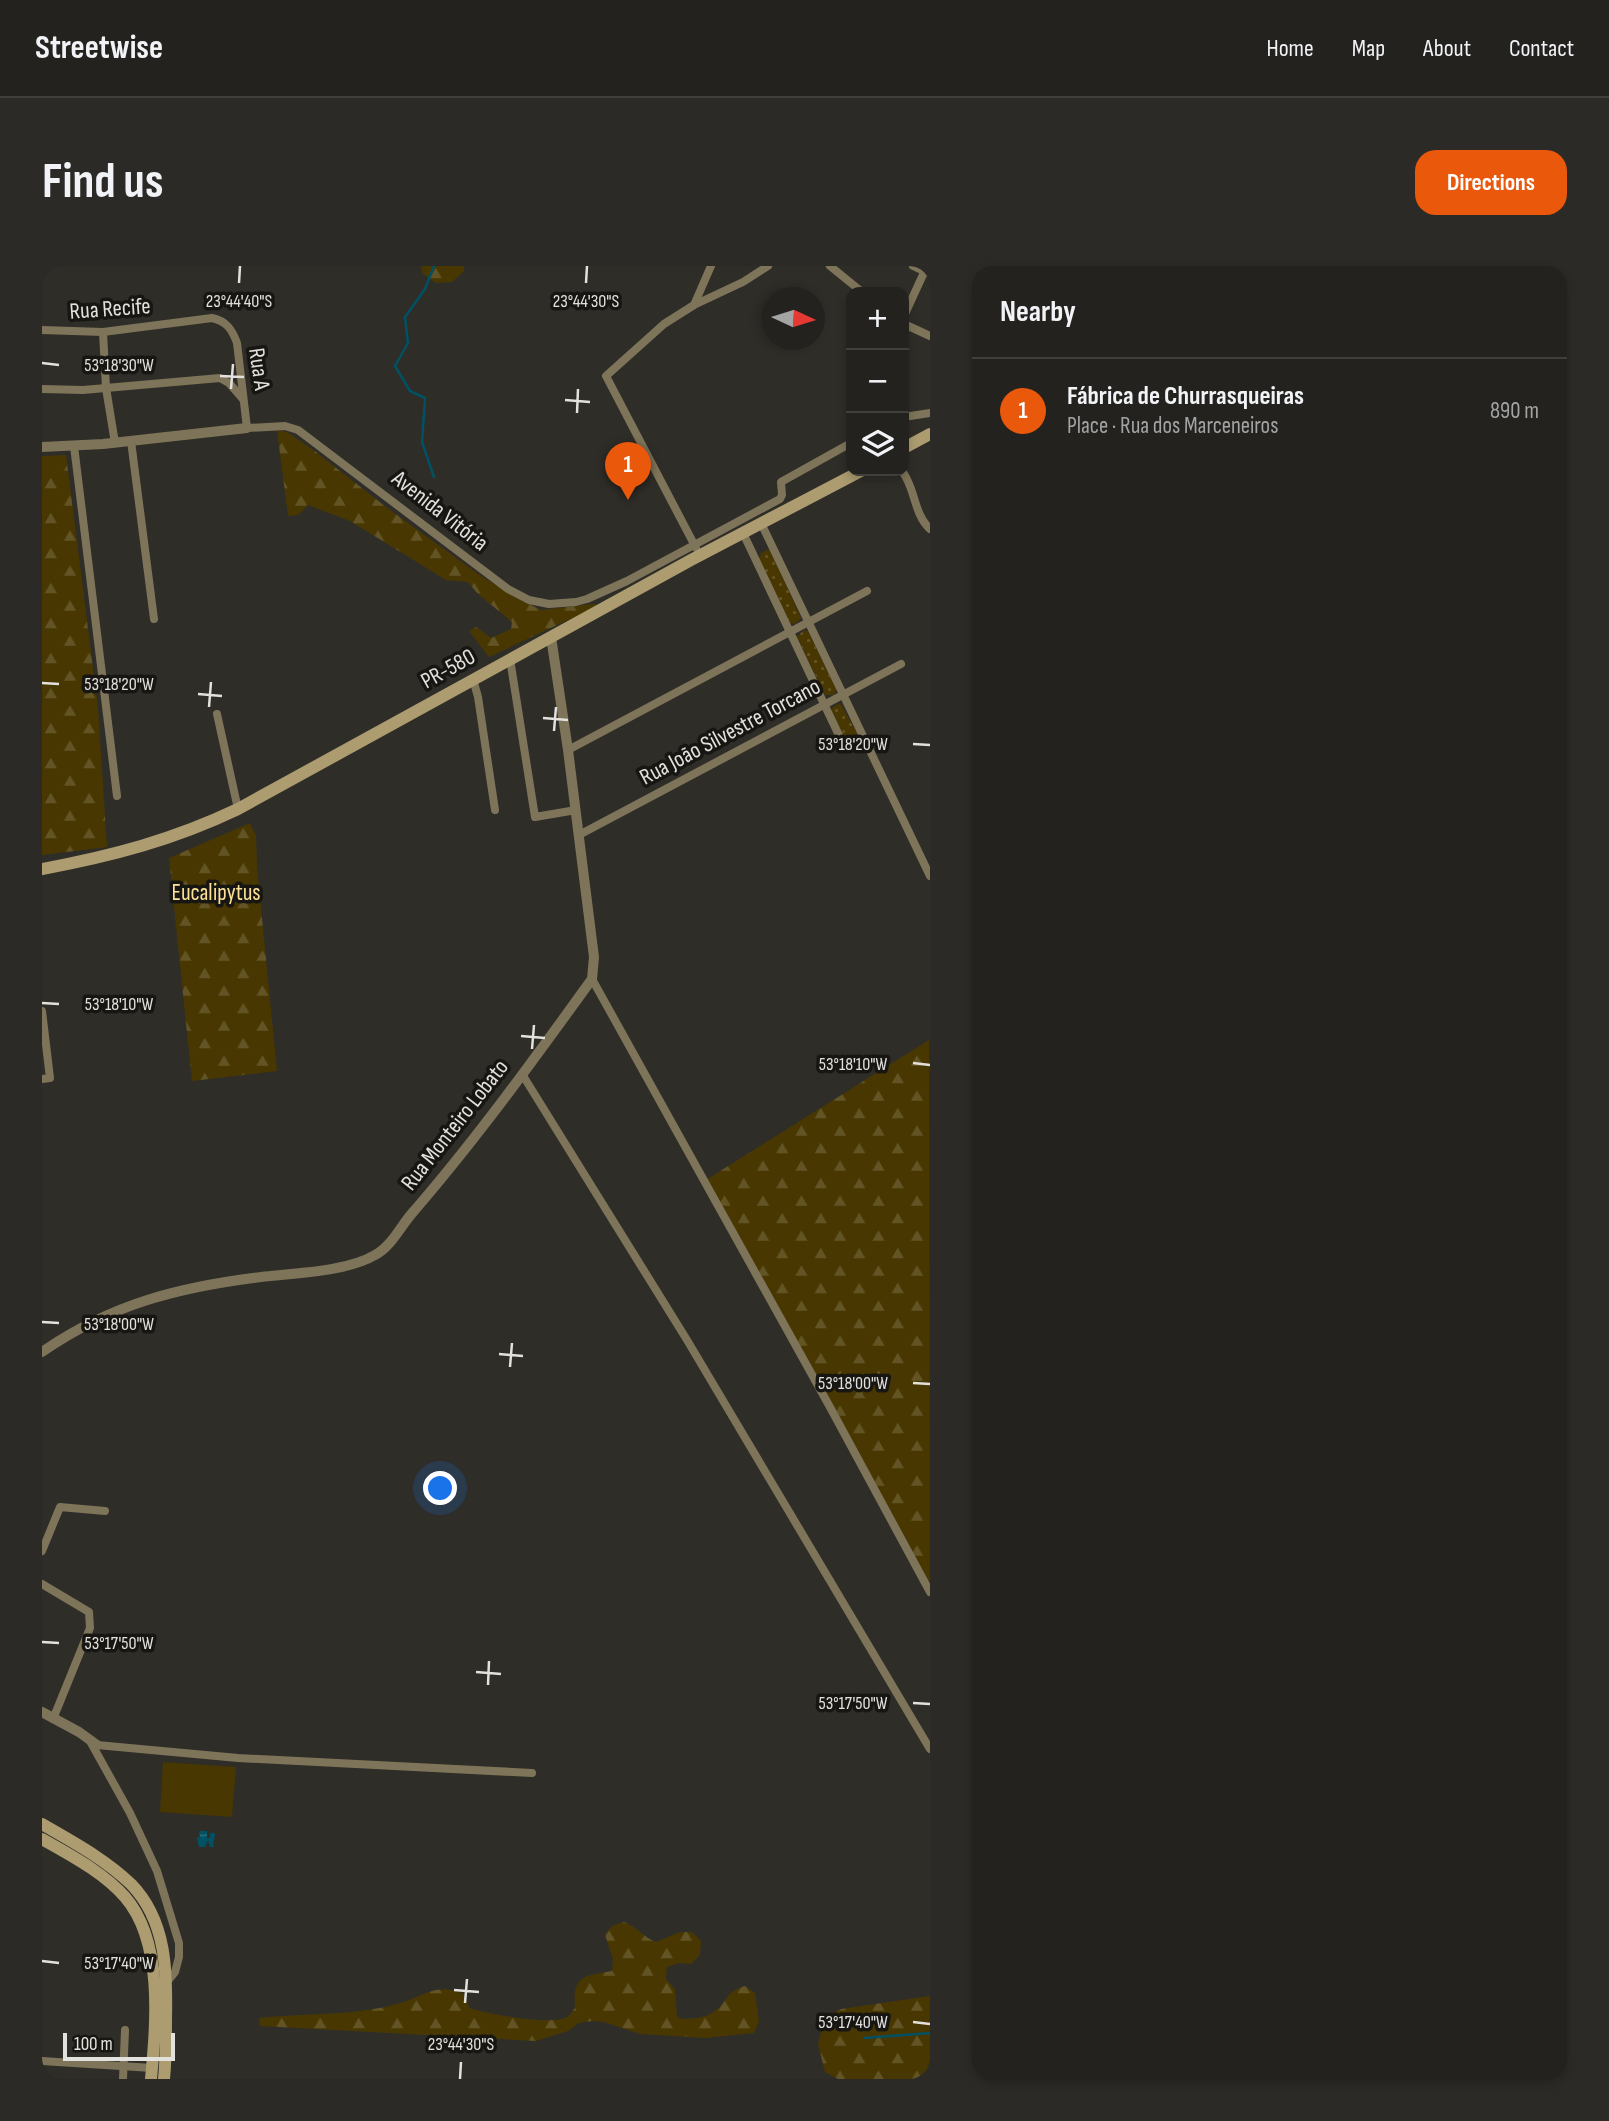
<!DOCTYPE html>
<html lang="en">
<head>
<meta charset="utf-8">
<style>
	body { margin:0; font-family:"Sofia Sans Condensed",sans-serif; background:#2b2a27; color:#f1f3f6 }
	.controls { position:absolute; right:21px; top:21px; display:grid; overflow:hidden; border-radius:14px; box-shadow:0 4px 10px #0003 }
	.controls button { width:63px; height:63px; display:grid; place-items:center; padding:0; border:0; border-bottom:2px solid #403f3c; background:#23221e; color:#f1f3f6; font:35px sans-serif }
	.compass { position:absolute; left:720px; top:21px; width:63px; height:63px; border-radius:50%; background:#23221e; box-shadow:0 4px 10px #0003; rotate:94deg }
	.scale { position:absolute; left:21px; bottom:18px; width:112px; box-sizing:border-box; padding-left:7px; border:4px solid #e3e1de; border-top:0; font-size:19px; line-height:24px; white-space:nowrap; color:#e3e1de; -webkit-text-stroke:5px #171613; paint-order:stroke }
	.you { position:absolute; left:399px; top:1223px; width:24px; height:24px; margin:-18px; border:5px solid #fff; border-radius:50%; background:#1a73e8; box-shadow:0 0 0 10px #1a73e833 }
	.badge { display:grid; place-items:center; width:46px; height:46px; border-radius:50%; background:#ea580c; color:#fff; font-size:23px; font-weight:700 }
	.pin { position:absolute; translate:-50% -58px; filter:drop-shadow(0 2px 4px #0008) }
	.pin::after { content:''; position:absolute; top:37px; width:24px; height:21px; background:inherit; clip-path:polygon(0 0,100% 0,50% 100%) }
	.list { margin:0; padding:0; list-style:none }
	h2 { display:flex; justify-content:space-between; align-items:center; height:91px; margin:0; padding:0 28px; font-size:30px }
	h2 small { font-size:23px; font-weight:400; color:#a3a4a4 }
	.list li { display:grid; grid-template-columns:46px 1fr auto; gap:21px; align-items:center; box-sizing:border-box; height:105px; padding:0 28px; border-top:2px solid #403f3c }
	.list b { display:block; font-size:26px; white-space:nowrap }
	.list p { margin:0; font-size:23px; white-space:nowrap; color:#a3a4a4 }
	.list em { font-size:23px; font-style:normal; color:#a3a4a4 }
	.icon { flex:none; width:38px; height:38px; fill:none; stroke:currentColor; stroke-width:2; stroke-linecap:round; stroke-linejoin:round }
	.map { position:relative; flex:none; width:888px; height:1813px; overflow:hidden; border-radius:21px }
	header { display:flex; align-items:center; gap:42px; box-sizing:border-box; height:98px; padding:0 35px; background:#23221e; border-bottom:2px solid #403f3c }
	header strong { font-size:33px }
	nav { display:flex; gap:38px; margin-inline-start:auto; font-size:24px }
	.intro { display:flex; align-items:center; justify-content:space-between; box-sizing:border-box; height:168px; padding:0 42px }
	h1 { margin:0; font-size:49px }
	.button { padding:18px 32px; border-radius:21px; background:#ea580c; color:#fff; font-size:24px; font-weight:700 }
	main { display:flex; gap:42px; padding:0 42px }
	aside { flex:1; background:#23221e; border-radius:21px; box-shadow:0 4px 10px #0003 }
	.map>svg:first-child { display:block }
	.grass { fill:url(#grass-dots) }
	.forest { fill:url(#forest-firs) }
	.park { fill:#483700 }
	.water { fill:url(#water-waves) }
	.lines { fill:none; stroke-linecap:round; stroke-linejoin:round }
	.stream { stroke:#005163; stroke-width:2.5 }
	.minor { stroke:#7e7459; stroke-width:8 }
	.tertiary { stroke:#7e7459; stroke-width:10 }
	.secondary { stroke:#ac9c70; stroke-width:12 }
	.ticks { fill:none; stroke:#e3e1de; stroke-width:2.5 }
	.labels { text-anchor:middle; dominant-baseline:central; stroke-width:7; stroke-linejoin:round; paint-order:stroke }
	.street-label { font-size:23px; fill:#e3e1de; stroke:#171613 }
	.park-label { font-size:23px; fill:#fce196; stroke:#171613 }
	.ticks-label { font-size:18px; text-anchor:middle; fill:#e3e1de; stroke:#171613; stroke-width:7; stroke-linejoin:round; paint-order:stroke }
</style>
</head>
<body>
<header>
<strong>Streetwise</strong>
<nav><a>Home</a><a>Map</a><a>About</a><a>Contact</a></nav>
</header>
<div class="intro"><h1>Find us</h1><a class="button">Directions</a></div>
<main>
<div class="map">
<svg width="888" height="1813" viewBox="0 0 888 1813">
	<defs>
		<pattern id="grass-dots" width="8" height="8" patternUnits="userSpaceOnUse" patternTransform="scale(1.75)"><rect width="8" height="8" fill="#483700"/><path d="M2 2h.1M6 6h.1" fill="none" stroke="#625425" stroke-width="1.8" stroke-linecap="round"/></pattern>
		<pattern id="forest-firs" width="22" height="20" patternUnits="userSpaceOnUse" patternTransform="scale(1.75)"><rect width="22" height="20" fill="#483700"/><path d="M5 1l3.5 6h-7zM16 11l3.5 6h-7z" fill="#625425"/></pattern>
		<pattern id="water-waves" width="16" height="10" patternUnits="userSpaceOnUse" patternTransform="scale(1.75)"><rect width="16" height="10" fill="#005163"/><path d="M0 5q4-4 8 0t8 0" fill="none" stroke="#256a79"/></pattern>
	</defs>
	<rect width="100%" height="100%" fill="#2f2d28"/>
	<!-- grass -->
	<g class="grass">
		<polygon points="725,284 728,284 759,352 753,358 748,357 717,292 719,287"/>
		<polygon points="762,364 766,365 794,423 792,429 783,429 755,371"/>
		<polygon points="798,437 815,467 813,472 808,474 802,472 790,445 790,442"/>
	</g>
	<!-- forest -->
	<g class="forest">
		<polygon points="379,0 422,0 422,5 410,16 394,17 381,8"/>
		<polygon points="235,164 245,166 274,186 344,241 439,310 475,332 499,344 551,338 558,339 447,391 427,365 434,361 449,372 469,363 470,356 436,328 426,316 404,314 308,255 266,239 256,249 246,250"/>
		<polygon points="24,189 56,442 65,581 0,589 0,190"/>
		<polygon points="208,557 214,570 215,601 235,805 150,815 127,592"/>
		<polygon points="887,774 888,1314 884,1315 664,914"/>
		<path d="M582,1656c13,5 19,15 32,20l24,-10h12l9,9 -1,14 -9,9 -12,-1 -12,4 -1,12 9,10 2,27 4,3c12,-1 24,0 34,-8 14,-10 9,-19 30,-25l10,7 4,28 -5,12 -49,5 -65,-4 -36,-12 -12,-1 -13,2 -11,8 -32,10 -276,-15 -1,-8c44,-5 91,-2 134,-13 29,-6 43,-25 72,-10l4,13c19,6 82,18 98,9 3,-2 5,-6 8,-9 -3,-33 10,-32 37,-37l1,-12 -8,-24 7,-9z"/>
		<polygon points="888,1730 888,1813 796,1813 783,1806 776,1778 783,1752 799,1743"/>
	</g>
	<!-- park -->
	<polygon class="park" points="121,1496 194,1501 190,1551 118,1546"/>
	<!-- water -->
	<polygon class="water" points="157,1565 165,1565 165,1572 168,1572 168,1567 173,1567 171,1581 168,1581 166,1574 163,1581 157,1581 155,1572 158,1570"/>
	<g class="lines">
		<!-- stream -->
		<g class="stream">
			<polyline points="392,211 380,176 383,132 368,125 353,100 366,77 363,51 383,23 392,0"/>
			<polyline points="822,1772 888,1767"/>
		</g>
		<!-- minor -->
		<g class="minor">
			<polyline points="788,0 820,26"/>
			<polyline points="871,0 888,8"/>
			<polyline points="652,39 701,16 726,0"/>
			<polyline points="862,50 885,0"/>
			<polyline points="862,58 888,70"/>
			<path d="M0,64l61,2 109,-14c14,3 20,11 25,25l10,85 38,-2 13,4 210,159 21,11 20,4 27,-2 11,-3 40,-18 153,-82 2,-4 -1,-13 70,-39"/>
			<polyline points="61,66 64,122 73,177"/>
			<polyline points="0,123 41,124 178,112 187,117 201,133"/>
			<polyline points="862,151 888,147"/>
			<polyline points="89,175 112,353"/>
			<polyline points="32,180 75,530"/>
			<path d="M860,205c14,18 11,42 28,58"/>
			<polyline points="719,257 888,610"/>
			<polyline points="701,267 803,482 821,472"/>
			<polyline points="654,282 564,110 622,58 652,39 669,0"/>
			<polyline points="468,393 493,551 534,544"/>
			<polyline points="431,413 436,431 453,544"/>
			<polyline points="175,448 196,543"/>
			<polyline points="526,484 825,325"/>
			<polyline points="537,569 859,398"/>
			<polyline points="550,713 789,1143 888,1326"/>
			<polyline points="0,745 8,812 0,813"/>
			<polyline points="480,808 645,1074 888,1483"/>
			<polyline points="0,1285 18,1241 63,1245"/>
			<polyline points="0,1318 47,1346 48,1362 11,1453"/>
			<polyline points="48,1475 88,1547 115,1605 137,1677 137,1691 133,1706 125,1716"/>
			<polyline points="55,1479 196,1492 490,1507"/>
			<polyline points="0,1795 110,1802"/>
			<polyline points="81,1813 83,1764"/>
		</g>
		<!-- tertiary -->
		<g class="tertiary">
			<polyline points="0,181 61,178 205,162"/>
			<path d="M0,1086c69,-48 137,-65 219,-75 34,-4 85,-5 114,-22 17,-9 26,-30 39,-44 63,-73 121,-153 178,-232l2,-22 -26,-207 -17,-113"/>
			<polyline points="0,1446 37,1466 55,1479"/>
		</g>
		<!-- secondary -->
		<g class="secondary">
			<polyline points="862,182 888,168"/>
			<path d="M0,603c70,-13 131,-29 196,-60l453,-249 170,-89"/>
			<path d="M0,1558c31,18 63,35 89,60 36,37 36,88 35,136 0,20 0,39 -2,59"/>
			<path d="M0,1573c28,16 61,33 83,58 39,45 31,127 26,182"/>
		</g>
	</g>
	<!-- ticks -->
	<path class="ticks" d="M197,17l1,-17M544,17l1,-17M0,97l17,2M178,110l24,1M189,123l2,-25M523,134l25,2M535,147l1,-24M0,417l17,1M156,428l24,2M167,441l2,-25M501,452l25,2M512,465l2,-24M871,478l17,1M0,737l17,1M479,770l24,2M490,783l2,-24M871,797l17,2M0,1056l17,1M457,1088l24,2M468,1101l2,-24M871,1117l17,1M0,1376l17,1M434,1406l25,2M446,1419l1,-24M871,1437l17,1M0,1695l17,2M412,1724l25,2M423,1737l2,-24M871,1756l17,2M418,1813l1,-17"/>
	<g class="labels">
		<!-- street labels -->
		<g class="street-label">
			<text transform="translate(68 43) rotate(-4)">Rua Recife</text>
			<text transform="translate(217 103) rotate(82)">Rua A</text>
			<text transform="translate(398 245) rotate(38)">Avenida Vitória</text>
			<text transform="translate(406 403) rotate(-29)">PR-580</text>
			<text transform="translate(688 466) rotate(-28)">Rua João Silvestre Torcano</text>
			<text transform="translate(413 859) rotate(-52)">Rua Monteiro Lobato</text>
		</g>
		<!-- park labels -->
		<g class="park-label">
			<text x="174" y="627">Eucalipytus</text>
		</g>
	</g>
	<g class="ticks-label">
		<text x="197" y="41">23°44'40"S</text>
		<text x="544" y="41">23°44'30"S</text>
		<text x="77" y="105">53°18'30"W</text>
		<text x="77" y="424">53°18'20"W</text>
		<text x="811" y="484">53°18'20"W</text>
		<text x="77" y="744">53°18'10"W</text>
		<text x="811" y="804">53°18'10"W</text>
		<text x="77" y="1064">53°18'00"W</text>
		<text x="811" y="1123">53°18'00"W</text>
		<text x="77" y="1383">53°17'50"W</text>
		<text x="811" y="1443">53°17'50"W</text>
		<text x="77" y="1703">53°17'40"W</text>
		<text x="811" y="1762">53°17'40"W</text>
		<text x="419" y="1784">23°44'30"S</text>
	</g>
</svg>
<div class="controls">
<button>+</button>
<button>−</button>
<button><svg class="icon" aria-label="layers" viewBox="0 0 24 24"><path d="M12 4l9 5-9 5-9-5zM3 14l9 5 9-5"/></svg></button>
</div>
<svg class="compass" viewBox="-18 -18 36 36"><path d="M0-13l5 13h-10z" fill="#e53935"/><path d="M0 13l5-13h-10z" fill="#a3a4a4"/></svg>
<div class="scale">100 m</div>
<div class="you"></div>
<div class="pin badge" style="left:586px;top:234px">1</div>
</div>
<aside>
<h2>Nearby<small></small></h2>
<ul class="list">
<li><span class="badge">1</span><div><b>Fábrica de Churrasqueiras</b><p>Place · Rua dos Marceneiros</p></div><em>890 m</em></li>
</ul>
</aside>
</main>
</body>
</html>
